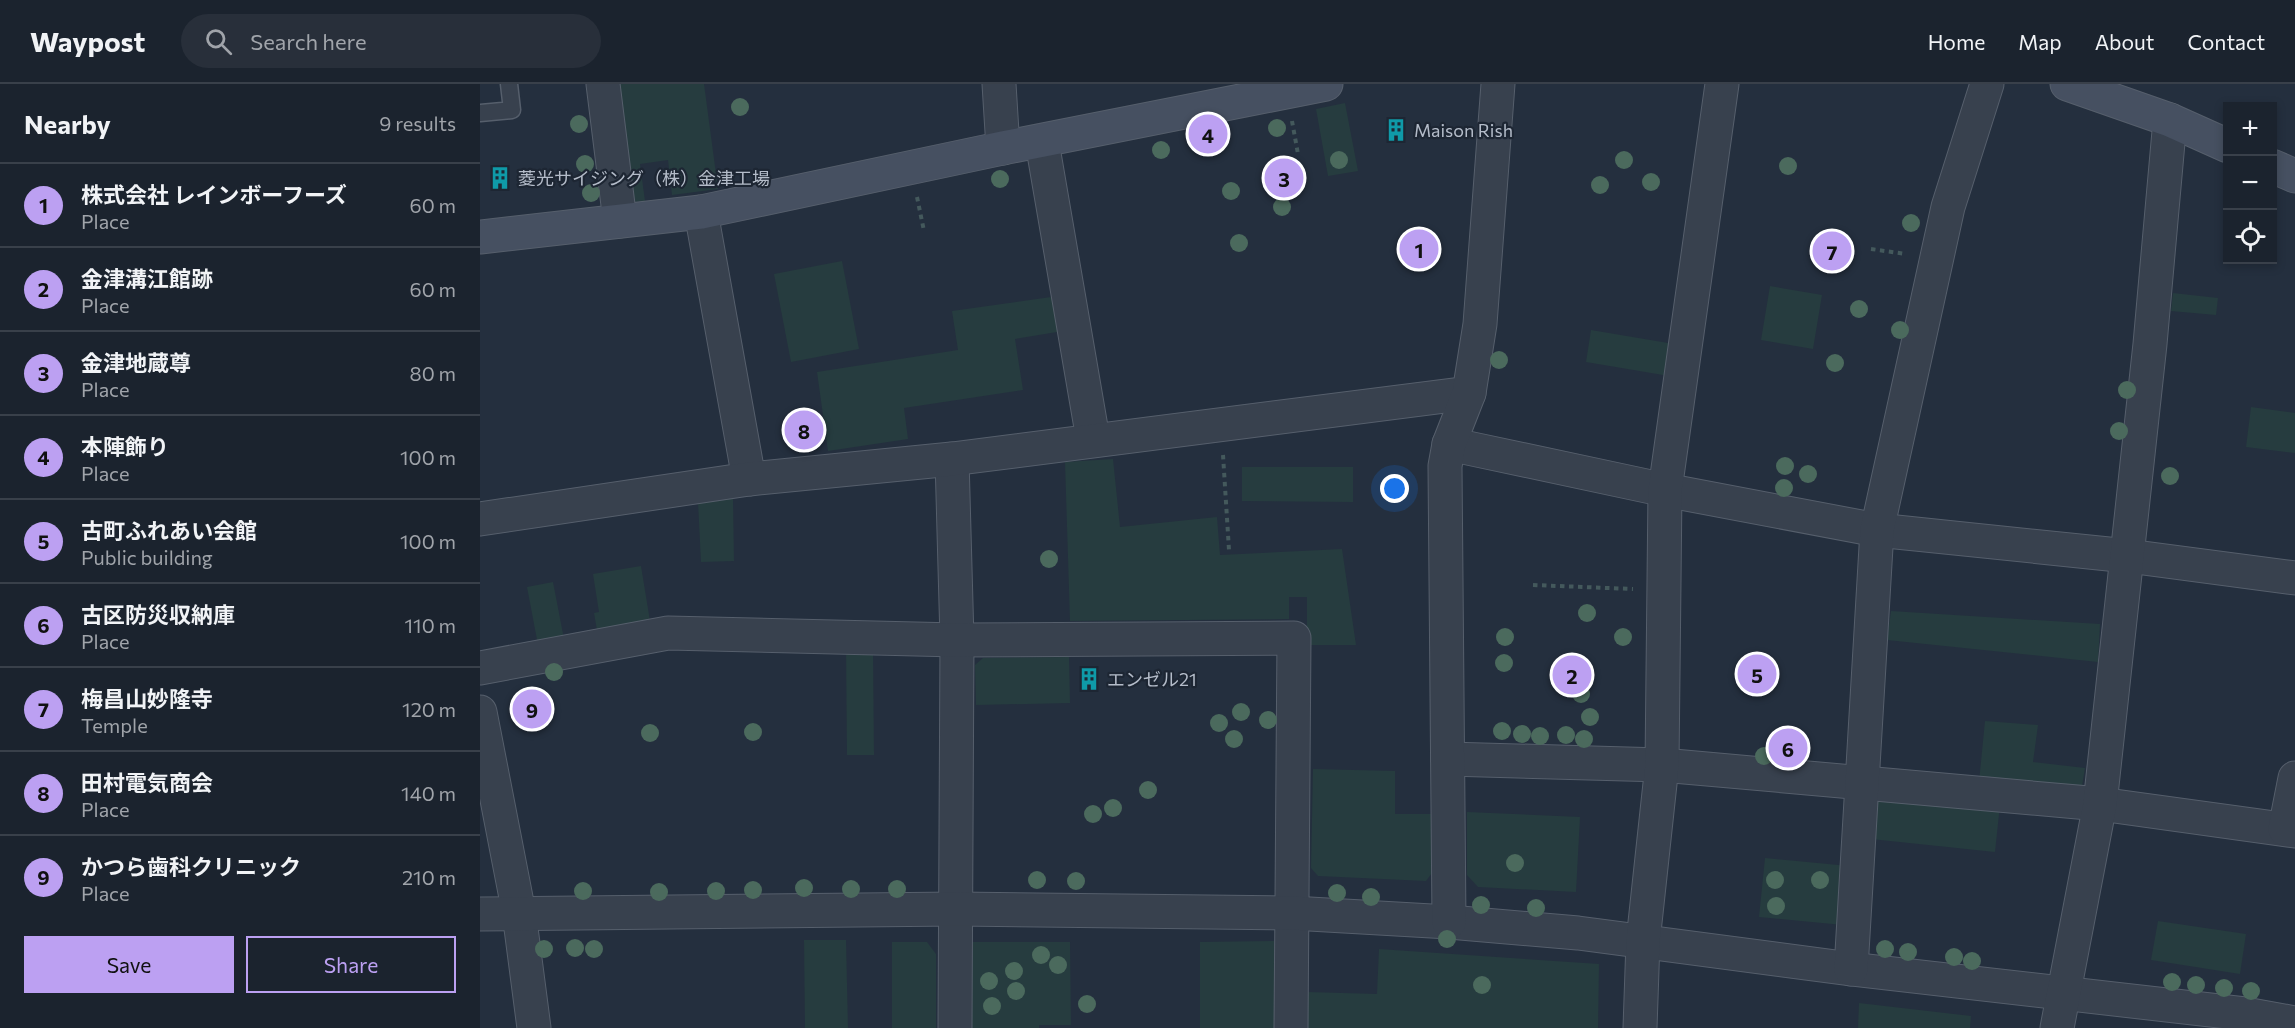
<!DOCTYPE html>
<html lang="en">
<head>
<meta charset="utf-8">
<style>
	body { margin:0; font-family:Commissioner,"Noto Sans JP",sans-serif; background:#282f3a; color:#f1f3f6 }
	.controls { position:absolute; right:18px; top:18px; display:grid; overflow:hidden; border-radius:0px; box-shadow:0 3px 9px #0003 }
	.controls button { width:54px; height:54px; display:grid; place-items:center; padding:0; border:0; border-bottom:2px solid #39404a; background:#1b232e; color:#f1f3f6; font:30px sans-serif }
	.you { position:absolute; left:915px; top:405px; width:21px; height:21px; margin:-15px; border:4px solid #fff; border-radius:50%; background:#1a73e8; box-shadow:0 0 0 9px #1a73e833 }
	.badge { display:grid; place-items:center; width:39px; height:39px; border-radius:50%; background:#bca0f2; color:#111; font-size:20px; font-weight:700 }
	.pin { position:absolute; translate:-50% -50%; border:3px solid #fff; box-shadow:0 2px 6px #0006 }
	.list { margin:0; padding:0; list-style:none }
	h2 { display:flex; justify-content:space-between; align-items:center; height:78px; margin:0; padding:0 24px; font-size:26px }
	h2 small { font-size:20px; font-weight:400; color:#a0a4aa }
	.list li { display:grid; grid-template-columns:39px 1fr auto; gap:18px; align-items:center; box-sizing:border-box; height:84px; padding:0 24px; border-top:2px solid #39404a }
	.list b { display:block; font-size:22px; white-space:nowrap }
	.list p { margin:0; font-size:20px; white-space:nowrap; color:#a0a4aa }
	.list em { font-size:20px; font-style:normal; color:#a0a4aa }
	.actions { display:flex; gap:12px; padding:18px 24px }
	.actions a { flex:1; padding:14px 0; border:2px solid #bca0f2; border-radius:0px; text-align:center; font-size:21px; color:#bca0f2 }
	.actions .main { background:#bca0f2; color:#111 }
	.icon { flex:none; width:33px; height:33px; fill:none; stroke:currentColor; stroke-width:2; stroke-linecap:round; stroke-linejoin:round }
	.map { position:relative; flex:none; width:1815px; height:944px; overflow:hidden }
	header { display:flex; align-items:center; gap:36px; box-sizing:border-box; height:84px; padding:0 30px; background:#1b232e; border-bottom:2px solid #39404a }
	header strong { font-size:28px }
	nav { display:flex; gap:33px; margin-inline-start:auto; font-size:21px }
	.search { width:420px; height:54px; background:#282f3a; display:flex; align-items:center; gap:15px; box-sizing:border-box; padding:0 21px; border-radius:33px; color:#a0a4aa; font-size:22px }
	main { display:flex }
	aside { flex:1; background:#1b232e }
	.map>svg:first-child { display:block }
	.green { fill:#263c3f }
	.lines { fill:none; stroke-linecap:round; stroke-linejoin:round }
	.lane-casing { stroke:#565f6c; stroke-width:19 }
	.street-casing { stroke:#565f6c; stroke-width:35 }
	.secondary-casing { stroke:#565f6c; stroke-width:35 }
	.path { stroke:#44595c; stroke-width:4; stroke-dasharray:4.5 4.5; stroke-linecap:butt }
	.lane { stroke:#38414e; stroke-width:16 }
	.street { stroke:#38414e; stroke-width:33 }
	.secondary { stroke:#465061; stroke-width:33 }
	.tree { fill:#4b6a5d }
	.labels { text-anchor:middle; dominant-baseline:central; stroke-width:4.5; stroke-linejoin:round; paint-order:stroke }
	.poi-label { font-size:18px; fill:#b4bcc9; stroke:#1d2633; text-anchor:start }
</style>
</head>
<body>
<header>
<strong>Waypost</strong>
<div class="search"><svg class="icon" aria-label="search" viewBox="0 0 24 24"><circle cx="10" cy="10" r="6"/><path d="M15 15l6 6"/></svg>Search here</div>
<nav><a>Home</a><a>Map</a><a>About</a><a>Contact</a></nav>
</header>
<main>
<aside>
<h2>Nearby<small>9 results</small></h2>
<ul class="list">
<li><span class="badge">1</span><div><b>株式会社 レインボーフーズ</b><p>Place</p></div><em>60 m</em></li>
<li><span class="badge">2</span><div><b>金津溝江館跡</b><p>Place</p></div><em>60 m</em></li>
<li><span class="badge">3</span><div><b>金津地蔵尊</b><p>Place</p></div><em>80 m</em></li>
<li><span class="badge">4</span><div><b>本陣飾り</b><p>Place</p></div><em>100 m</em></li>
<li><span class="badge">5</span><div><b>古町ふれあい会館</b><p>Public building</p></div><em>100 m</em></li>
<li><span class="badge">6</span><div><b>古区防災収納庫</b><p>Place</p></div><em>110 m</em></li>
<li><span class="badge">7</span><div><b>梅昌山妙隆寺</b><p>Temple</p></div><em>120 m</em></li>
<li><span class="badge">8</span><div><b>田村電気商会</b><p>Place</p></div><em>140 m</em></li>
<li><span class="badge">9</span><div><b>かつら歯科クリニック</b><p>Place</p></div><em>210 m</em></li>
</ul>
<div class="actions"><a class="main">Save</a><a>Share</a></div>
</aside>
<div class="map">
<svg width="1815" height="944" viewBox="0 0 1815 944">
	<rect width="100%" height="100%" fill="#242f3e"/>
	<!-- green -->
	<g class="green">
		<polygon points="138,0 224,0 238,105 192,111 188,76 160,80 165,117 153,118"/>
		<polygon points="865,19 878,87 848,92 836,25"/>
		<polygon points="362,177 379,265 311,278 294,190"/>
		<polygon points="1290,202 1342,211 1333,265 1281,256"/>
		<polygon points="1693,209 1738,214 1736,231 1691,227"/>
		<polygon points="578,212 583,247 535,255 543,306 424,324 428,355 348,367 337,288 478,266 472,227"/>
		<polygon points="1111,246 1194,260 1189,292 1106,278"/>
		<polygon points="1771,323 1815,329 1815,369 1766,363"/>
		<polygon points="633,375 640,443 737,433 740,471 862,465 876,561 827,561 827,513 809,513 809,535 590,537 585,378"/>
		<polygon points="762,383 873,383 873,418 762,417"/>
		<polygon points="253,414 254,477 221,478 218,418"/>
		<polygon points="161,482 171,543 118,552 114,529 119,528 113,490"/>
		<polygon points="73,498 84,555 58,561 47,503"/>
		<polygon points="1411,527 1620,540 1618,578 1407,556"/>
		<polygon points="366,565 393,565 394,671 367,671"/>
		<polygon points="589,573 590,619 496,621 495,581 503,574"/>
		<polygon points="1505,637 1558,641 1553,678 1605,684 1602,702 1499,698"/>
		<polygon points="833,685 915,687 915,730 953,730 952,789 946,797 838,792 831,784"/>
		<polygon points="1397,708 1520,721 1515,768 1391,755"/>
		<polygon points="987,728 1100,733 1096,808 998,803 987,791"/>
		<polygon points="1285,774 1369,782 1363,841 1279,833"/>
		<polygon points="1678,837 1766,850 1760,890 1671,876"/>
		<polygon points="324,856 366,856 368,944 325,944"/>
		<polygon points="794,857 794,944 720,944 720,858"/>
		<polygon points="412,858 447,858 456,870 456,944 412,944"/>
		<polygon points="490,858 590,858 591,941 559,941 559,944 484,944"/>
		<polygon points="899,865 1119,880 1118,944 828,944 827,908 897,910"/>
		<polygon points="1379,919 1491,932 1490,944 1378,944"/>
	</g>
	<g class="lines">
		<!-- lane casing -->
		<g class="lane-casing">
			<polyline id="lane" points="0,29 32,26 29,0"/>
		</g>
		<!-- street casing -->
		<g class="street-casing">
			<g id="street">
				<polyline points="123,0 140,137"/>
				<polyline points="519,0 523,64"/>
				<polyline points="562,58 613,355"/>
				<polyline points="221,128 269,395"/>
				<polyline points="969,360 1185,406 1397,446 1648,472 1815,494"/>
				<polyline points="472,375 477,556 475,944"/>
				<polyline points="0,435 269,395 472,375 989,309"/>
				<polyline points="0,584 188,549 477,556 814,554 811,944"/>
				<polyline points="0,628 39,829 54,944"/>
				<polyline points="968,675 1182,681 1620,720 1815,747"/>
				<polyline points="1805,745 1815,694"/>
				<polyline points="0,830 477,825 812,829 969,838 1098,849 1371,885 1765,930 1815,939"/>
				<polyline points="969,838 965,382 969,360 989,309 1000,240 1018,0"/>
				<polyline points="1371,885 1397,446 1468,123 1507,0"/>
				<polyline points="1160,944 1163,857 1182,681 1185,406 1242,0"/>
				<polyline points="1577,944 1620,720 1670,260 1690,36"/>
			</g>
		</g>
		<!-- secondary casing -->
		<g class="secondary-casing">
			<g id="secondary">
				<polyline points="1587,0 1690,36 1748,62"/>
				<polyline points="1792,82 1815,92"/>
				<polyline points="0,153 221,128 523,64 846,0"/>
			</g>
		</g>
		<!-- path -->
		<g class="path">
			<polyline points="812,37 818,70"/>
			<polyline points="437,113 444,147"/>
			<polyline points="1391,165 1426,170"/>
			<polyline points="743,371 749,466"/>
			<polyline points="1053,501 1153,505"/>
		</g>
		<!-- lane -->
		<use href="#lane" class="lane"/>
		<!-- street -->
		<use href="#street" class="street"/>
		<!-- secondary -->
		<use href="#secondary" class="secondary"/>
	</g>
	<!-- trees -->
	<g class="tree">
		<circle cx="260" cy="23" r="9"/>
		<circle cx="99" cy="40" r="9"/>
		<circle cx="797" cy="44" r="9"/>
		<circle cx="681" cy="66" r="9"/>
		<circle cx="859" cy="76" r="9"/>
		<circle cx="1144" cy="76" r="9"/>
		<circle cx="105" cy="80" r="9"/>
		<circle cx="1308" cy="82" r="9"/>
		<circle cx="520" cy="95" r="9"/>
		<circle cx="1171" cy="98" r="9"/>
		<circle cx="1120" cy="101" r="9"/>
		<circle cx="751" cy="107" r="9"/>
		<circle cx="111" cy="109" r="9"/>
		<circle cx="802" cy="123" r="9"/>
		<circle cx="1431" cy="139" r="9"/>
		<circle cx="759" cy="159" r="9"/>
		<circle cx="1379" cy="225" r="9"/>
		<circle cx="1420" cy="246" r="9"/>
		<circle cx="1019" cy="276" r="9"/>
		<circle cx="1355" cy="279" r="9"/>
		<circle cx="1647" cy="306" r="9"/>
		<circle cx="1639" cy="347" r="9"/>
		<circle cx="1305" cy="382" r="9"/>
		<circle cx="1328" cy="390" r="9"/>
		<circle cx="1690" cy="392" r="9"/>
		<circle cx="1304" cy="404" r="9"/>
		<circle cx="569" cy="475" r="9"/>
		<circle cx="1107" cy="529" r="9"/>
		<circle cx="1025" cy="553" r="9"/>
		<circle cx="1143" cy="553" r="9"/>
		<circle cx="1024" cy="579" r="9"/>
		<circle cx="74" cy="588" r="9"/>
		<circle cx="1101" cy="610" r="9"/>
		<circle cx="761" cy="628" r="9"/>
		<circle cx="1110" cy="633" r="9"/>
		<circle cx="788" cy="636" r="9"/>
		<circle cx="739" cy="639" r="9"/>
		<circle cx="1022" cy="647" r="9"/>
		<circle cx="273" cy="648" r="9"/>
		<circle cx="170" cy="649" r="9"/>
		<circle cx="1042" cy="650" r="9"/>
		<circle cx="1086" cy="651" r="9"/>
		<circle cx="1060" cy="652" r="9"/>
		<circle cx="754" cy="655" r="9"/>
		<circle cx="1104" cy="655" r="9"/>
		<circle cx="1284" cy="672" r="9"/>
		<circle cx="668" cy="706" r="9"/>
		<circle cx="633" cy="724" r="9"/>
		<circle cx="613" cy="730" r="9"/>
		<circle cx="1035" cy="779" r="9"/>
		<circle cx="557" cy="796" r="9"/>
		<circle cx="1295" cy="796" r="9"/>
		<circle cx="1340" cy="796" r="9"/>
		<circle cx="596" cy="797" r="9"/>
		<circle cx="324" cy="804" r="9"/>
		<circle cx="371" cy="805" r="9"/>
		<circle cx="417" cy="805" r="9"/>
		<circle cx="273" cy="806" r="9"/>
		<circle cx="103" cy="807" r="9"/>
		<circle cx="236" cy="807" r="9"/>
		<circle cx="179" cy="808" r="9"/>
		<circle cx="857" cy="809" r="9"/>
		<circle cx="891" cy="813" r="9"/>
		<circle cx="1001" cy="821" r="9"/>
		<circle cx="1296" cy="822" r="9"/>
		<circle cx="1056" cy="824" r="9"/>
		<circle cx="967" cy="855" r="9"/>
		<circle cx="95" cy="864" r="9"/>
		<circle cx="64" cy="865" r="9"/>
		<circle cx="114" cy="865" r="9"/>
		<circle cx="1405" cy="865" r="9"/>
		<circle cx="1428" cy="868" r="9"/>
		<circle cx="561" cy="871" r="9"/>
		<circle cx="1474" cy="873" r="9"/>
		<circle cx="1492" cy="877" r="9"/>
		<circle cx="578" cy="881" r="9"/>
		<circle cx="534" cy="887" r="9"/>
		<circle cx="509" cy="897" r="9"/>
		<circle cx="1692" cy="898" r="9"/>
		<circle cx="1002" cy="901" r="9"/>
		<circle cx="1716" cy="901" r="9"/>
		<circle cx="1744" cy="904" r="9"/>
		<circle cx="536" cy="907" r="9"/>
		<circle cx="1771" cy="907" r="9"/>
		<circle cx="607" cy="920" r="9"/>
		<circle cx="512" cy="922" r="9"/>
	</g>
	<!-- icons -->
	<defs>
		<g id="building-bare" transform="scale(1.8)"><path d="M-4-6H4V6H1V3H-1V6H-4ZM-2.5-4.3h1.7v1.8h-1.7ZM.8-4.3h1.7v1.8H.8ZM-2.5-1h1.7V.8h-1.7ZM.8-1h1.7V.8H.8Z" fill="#0f9aa8" stroke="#1d2633" stroke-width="2.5" paint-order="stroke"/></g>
	</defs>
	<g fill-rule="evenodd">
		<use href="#building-bare" x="916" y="46"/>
		<use href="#building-bare" x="20" y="94"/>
		<use href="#building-bare" x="609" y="595"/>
	</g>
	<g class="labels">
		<!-- poi labels -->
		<g class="poi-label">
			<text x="934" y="46">Maison Rish</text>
			<text x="38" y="94">菱光サイジング（株）金津工場</text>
			<text x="627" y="595">エンゼル21</text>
		</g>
	</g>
</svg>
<div class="controls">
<button>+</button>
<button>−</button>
<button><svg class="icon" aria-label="locate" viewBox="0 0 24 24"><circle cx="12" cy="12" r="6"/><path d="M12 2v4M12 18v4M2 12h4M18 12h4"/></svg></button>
</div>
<div class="you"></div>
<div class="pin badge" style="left:939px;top:165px">1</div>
<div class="pin badge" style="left:1092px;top:591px">2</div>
<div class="pin badge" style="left:804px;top:94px">3</div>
<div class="pin badge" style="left:728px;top:50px">4</div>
<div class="pin badge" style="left:1277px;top:590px">5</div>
<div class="pin badge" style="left:1308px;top:664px">6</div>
<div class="pin badge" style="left:1352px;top:167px">7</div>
<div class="pin badge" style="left:324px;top:346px">8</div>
<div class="pin badge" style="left:52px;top:625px">9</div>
</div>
</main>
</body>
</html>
